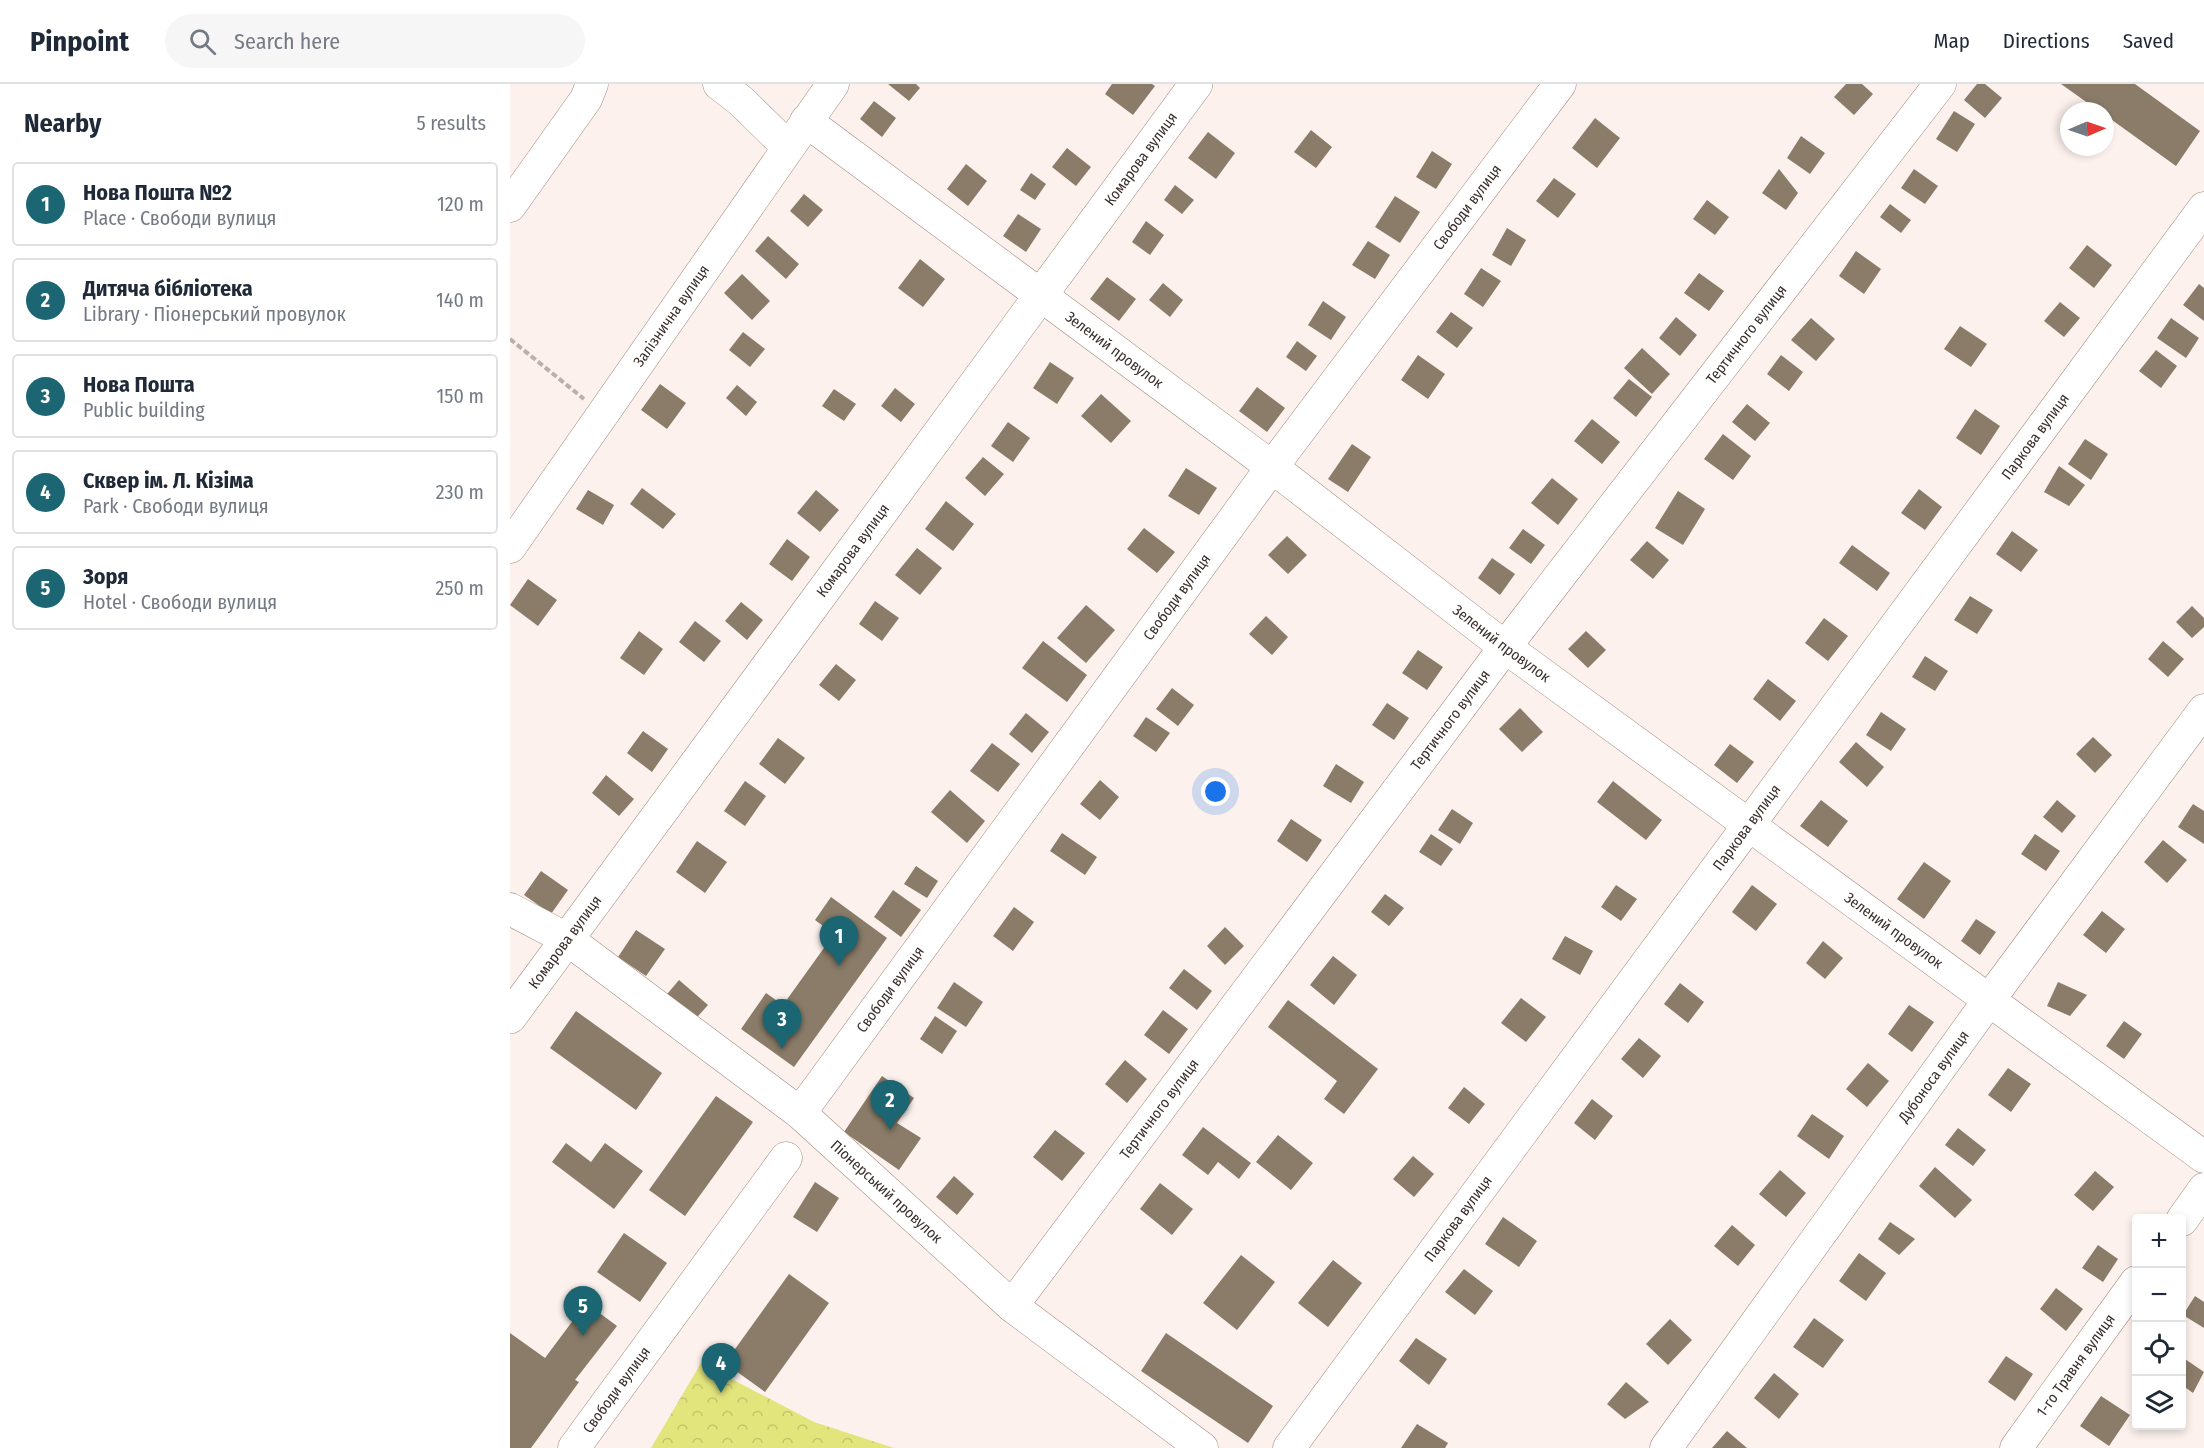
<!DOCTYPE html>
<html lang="en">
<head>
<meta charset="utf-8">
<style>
	body { margin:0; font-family:"Fira Sans Condensed",sans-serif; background:#f6f6f7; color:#1f2937 }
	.controls { position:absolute; right:18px; bottom:18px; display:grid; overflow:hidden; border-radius:6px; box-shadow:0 3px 9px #0003 }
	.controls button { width:54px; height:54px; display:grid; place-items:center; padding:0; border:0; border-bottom:2px solid #e0e1e3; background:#fff; color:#1f2937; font:30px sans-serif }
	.compass { position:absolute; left:1550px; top:18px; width:54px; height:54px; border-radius:50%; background:#fff; box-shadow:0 3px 9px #0003; rotate:88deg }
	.you { position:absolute; left:706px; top:708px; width:21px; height:21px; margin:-15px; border:4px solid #fff; border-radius:50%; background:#1a73e8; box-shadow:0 0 0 9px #1a73e833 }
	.badge { display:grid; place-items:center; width:39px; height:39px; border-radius:50%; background:#1c6572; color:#fff; font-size:20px; font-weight:700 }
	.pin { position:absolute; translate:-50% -50px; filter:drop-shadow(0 2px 3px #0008) }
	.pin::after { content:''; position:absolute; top:32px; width:21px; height:18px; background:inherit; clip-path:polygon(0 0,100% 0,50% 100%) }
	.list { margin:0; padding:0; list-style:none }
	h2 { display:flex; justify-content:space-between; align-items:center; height:78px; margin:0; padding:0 24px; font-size:26px }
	h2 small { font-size:20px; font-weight:400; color:#747a83 }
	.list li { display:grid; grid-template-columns:39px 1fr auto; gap:18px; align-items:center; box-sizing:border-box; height:84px; margin:0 12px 12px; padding:0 12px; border:2px solid #e0e1e3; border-radius:6px }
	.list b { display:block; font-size:22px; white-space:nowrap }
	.list p { margin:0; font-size:20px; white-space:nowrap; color:#747a83 }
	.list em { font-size:20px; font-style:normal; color:#747a83 }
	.icon { flex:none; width:33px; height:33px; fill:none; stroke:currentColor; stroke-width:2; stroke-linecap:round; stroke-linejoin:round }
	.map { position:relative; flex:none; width:1694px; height:1364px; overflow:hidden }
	header { display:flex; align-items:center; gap:36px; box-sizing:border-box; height:84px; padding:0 30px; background:#fff; border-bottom:2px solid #e0e1e3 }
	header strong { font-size:28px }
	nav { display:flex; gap:33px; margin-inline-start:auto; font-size:21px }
	.search { width:420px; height:54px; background:#f6f6f7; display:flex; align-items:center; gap:15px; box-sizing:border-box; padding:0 21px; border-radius:33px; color:#747a83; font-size:22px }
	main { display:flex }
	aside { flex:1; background:#fff }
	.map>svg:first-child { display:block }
	.forest { fill:url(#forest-crowns) }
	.building { fill:#8a7c68 }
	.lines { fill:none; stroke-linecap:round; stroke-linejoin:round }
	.minor-casing { stroke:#a2897f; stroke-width:33 }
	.major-casing { stroke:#a2897f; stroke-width:34 }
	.path { stroke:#baafab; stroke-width:4; stroke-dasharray:6 3; stroke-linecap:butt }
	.minor { stroke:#fff; stroke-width:32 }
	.major { stroke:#fff; stroke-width:33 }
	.labels { text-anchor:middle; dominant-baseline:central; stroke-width:6; stroke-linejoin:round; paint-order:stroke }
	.street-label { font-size:15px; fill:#3a2f2b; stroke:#fcf1ed }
</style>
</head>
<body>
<header>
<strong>Pinpoint</strong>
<div class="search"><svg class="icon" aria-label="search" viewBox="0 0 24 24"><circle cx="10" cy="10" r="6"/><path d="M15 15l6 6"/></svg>Search here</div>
<nav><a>Map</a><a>Directions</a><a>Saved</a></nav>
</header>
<main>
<aside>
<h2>Nearby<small>5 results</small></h2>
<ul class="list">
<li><span class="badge">1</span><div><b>Нова Пошта №2</b><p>Place · Свободи вулиця</p></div><em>120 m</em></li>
<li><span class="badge">2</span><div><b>Дитяча бібліотека</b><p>Library · Піонерський провулок</p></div><em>140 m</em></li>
<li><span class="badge">3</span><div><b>Нова Пошта</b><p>Public building</p></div><em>150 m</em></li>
<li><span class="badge">4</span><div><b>Сквер ім. Л. Кізіма</b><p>Park · Свободи вулиця</p></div><em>230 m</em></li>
<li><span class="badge">5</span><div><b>Зоря</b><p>Hotel · Свободи вулиця</p></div><em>250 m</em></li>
</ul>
</aside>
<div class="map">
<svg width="1694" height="1364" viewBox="0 0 1694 1364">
	<defs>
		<pattern id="forest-crowns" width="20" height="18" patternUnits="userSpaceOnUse" patternTransform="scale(1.5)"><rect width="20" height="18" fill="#e2e47c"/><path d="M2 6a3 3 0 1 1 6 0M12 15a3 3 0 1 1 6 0" fill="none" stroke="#c3c46b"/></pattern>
	</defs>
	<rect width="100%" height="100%" fill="#fcf1ed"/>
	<!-- forest -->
	<polygon class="forest" points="191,1279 304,1338 384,1364 141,1364"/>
	<!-- building -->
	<g class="building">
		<polygon points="378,0 406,0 410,4 399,17"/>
		<polygon points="602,0 642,0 645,2 623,31 595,10"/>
		<polygon points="1336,0 1352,0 1363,10 1344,31 1324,13"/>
		<polygon points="1467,0 1475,0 1492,14 1475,34 1454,16"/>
		<polygon points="1551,0 1625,0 1690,47 1666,82 1595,31 1595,27 1589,27"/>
		<polygon points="364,17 386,34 372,53 350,35"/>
		<polygon points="1444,27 1465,40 1447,68 1426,55"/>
		<polygon points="1085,34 1110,54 1087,84 1062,64"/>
		<polygon points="801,46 822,63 806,84 784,68"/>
		<polygon points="698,48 725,69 706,95 678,74"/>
		<polygon points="1291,52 1315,69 1300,90 1277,74"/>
		<polygon points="557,64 581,83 566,102 542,83"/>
		<polygon points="922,67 942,80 926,105 906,93"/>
		<polygon points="456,80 477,97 458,122 437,105"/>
		<polygon points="1269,85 1288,109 1276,126 1252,109"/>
		<polygon points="1404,85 1428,102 1415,120 1391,104"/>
		<polygon points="521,89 536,100 525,116 510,106"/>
		<polygon points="1044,94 1066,110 1048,134 1026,117"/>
		<polygon points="665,101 684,116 672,130 654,116"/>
		<polygon points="294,110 313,126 298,143 280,127"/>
		<polygon points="885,112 910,128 890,159 865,143"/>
		<polygon points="1197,116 1219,133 1205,151 1183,135"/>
		<polygon points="1380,120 1401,136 1391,149 1370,133"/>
		<polygon points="508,130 531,145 516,168 493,152"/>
		<polygon points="636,137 654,151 640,171 622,158"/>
		<polygon points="997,144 1016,156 1001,182 982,171"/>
		<polygon points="258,152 289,180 276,195 245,167"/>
		<polygon points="858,157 880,171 865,195 842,181"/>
		<polygon points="1577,161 1602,181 1584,204 1559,184"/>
		<polygon points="1346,167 1371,185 1354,210 1329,192"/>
		<polygon points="410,175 435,195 413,223 388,204"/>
		<polygon points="971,184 991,197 973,223 954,210"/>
		<polygon points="1189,189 1214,207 1199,227 1174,209"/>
		<polygon points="232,190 260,217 242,236 214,209"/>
		<polygon points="597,193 626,215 609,237 580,215"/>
		<polygon points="653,199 673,216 660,233 639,216"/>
		<polygon points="1689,200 1694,204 1694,237 1673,221"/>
		<polygon points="813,217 836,233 821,256 798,241"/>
		<polygon points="1550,218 1570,234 1554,253 1534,237"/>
		<polygon points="941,228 963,244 947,264 926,248"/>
		<polygon points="1166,233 1187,251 1170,272 1149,254"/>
		<polygon points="1301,234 1325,255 1306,277 1281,256"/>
		<polygon points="1661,234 1689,254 1676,274 1647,254"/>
		<polygon points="1450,242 1477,260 1461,283 1434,265"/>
		<polygon points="233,248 255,265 240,283 219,266"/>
		<polygon points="787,257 807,272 796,287 776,273"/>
		<polygon points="1132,264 1160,290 1142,310 1114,284"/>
		<polygon points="1646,266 1667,282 1651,304 1629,287"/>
		<polygon points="908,271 935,290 918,315 891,296"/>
		<polygon points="1271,271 1293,288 1279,307 1257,290"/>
		<polygon points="540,278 564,294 547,320 523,304"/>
		<polygon points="1119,295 1142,313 1126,333 1103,314"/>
		<polygon points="150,300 176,319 157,345 131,326"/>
		<polygon points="227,301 247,318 236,332 216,314"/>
		<polygon points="747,303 775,324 757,348 729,327"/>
		<polygon points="385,304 405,320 391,338 371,322"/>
		<polygon points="324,305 346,320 334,337 312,322"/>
		<polygon points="591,310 621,337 601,359 571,332"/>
		<polygon points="1237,320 1260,339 1245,357 1222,338"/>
		<polygon points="1465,325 1490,342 1471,371 1446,354"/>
		<polygon points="1082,335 1110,358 1092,380 1064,357"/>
		<polygon points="498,338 520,354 503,378 481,362"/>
		<polygon points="1213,350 1241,372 1223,396 1194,375"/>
		<polygon points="1575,355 1598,370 1581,396 1558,380"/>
		<polygon points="842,360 861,373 838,408 818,395"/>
		<polygon points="473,373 494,390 475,412 455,394"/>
		<polygon points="1549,382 1575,401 1559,422 1534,408"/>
		<polygon points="676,384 707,404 689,431 658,412"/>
		<polygon points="1042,394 1068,415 1048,441 1021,419"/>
		<polygon points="132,404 166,430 153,445 120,420"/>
		<polygon points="1409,405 1432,423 1415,446 1391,429"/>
		<polygon points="78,406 104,421 93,441 66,425"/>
		<polygon points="306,406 329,426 310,448 287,429"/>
		<polygon points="1168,407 1195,425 1173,461 1145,444"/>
		<polygon points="436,417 464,440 443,467 415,445"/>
		<polygon points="634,444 665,468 647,489 617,465"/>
		<polygon points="1013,445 1035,461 1021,480 999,464"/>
		<polygon points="1502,447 1528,466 1511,488 1486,470"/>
		<polygon points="777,452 797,471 778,490 758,471"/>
		<polygon points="277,455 300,473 282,497 259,480"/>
		<polygon points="1137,457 1159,476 1143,495 1120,476"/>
		<polygon points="1342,461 1380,489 1367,507 1329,479"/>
		<polygon points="407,464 432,484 410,511 385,491"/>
		<polygon points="982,474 1005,490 990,511 968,494"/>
		<polygon points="18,495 47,516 28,542 0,521"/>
		<polygon points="1460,512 1483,526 1467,550 1444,536"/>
		<polygon points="365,517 389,534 372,557 349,540"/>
		<polygon points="231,518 253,536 237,556 215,537"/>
		<polygon points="576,521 605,546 576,579 547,554"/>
		<polygon points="1682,522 1694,534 1694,543 1682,554 1666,538"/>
		<polygon points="756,532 778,553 762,571 739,550"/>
		<polygon points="1314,534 1338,552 1318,577 1295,559"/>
		<polygon points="185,537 211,557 194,578 169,558"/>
		<polygon points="129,547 153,565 134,591 110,574"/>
		<polygon points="1076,547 1096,566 1078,584 1058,565"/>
		<polygon points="533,557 577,591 557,618 512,584"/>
		<polygon points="1653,557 1674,575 1658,593 1638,575"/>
		<polygon points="908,566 933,583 917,606 892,589"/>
		<polygon points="1415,572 1438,587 1425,607 1402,593"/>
		<polygon points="326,580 346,596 329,617 309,601"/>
		<polygon points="1258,595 1286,617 1270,637 1243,615"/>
		<polygon points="662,604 684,621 668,642 646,625"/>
		<polygon points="877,619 899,634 884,656 862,641"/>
		<polygon points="1010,624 1033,648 1012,668 989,645"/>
		<polygon points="1371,628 1396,645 1381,667 1356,651"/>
		<polygon points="516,629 539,648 522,669 499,650"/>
		<polygon points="636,633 660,649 646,668 623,652"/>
		<polygon points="133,647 158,665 142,688 117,669"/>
		<polygon points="1583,653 1602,671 1585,689 1566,670"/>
		<polygon points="268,654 295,674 275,700 249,680"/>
		<polygon points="1346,658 1374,683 1357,703 1329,678"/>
		<polygon points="482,659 510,680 488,708 460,687"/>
		<polygon points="1220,660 1244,678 1227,699 1204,681"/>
		<polygon points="826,680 854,698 841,719 813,702"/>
		<polygon points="96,691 124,715 109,732 82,709"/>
		<polygon points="590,696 609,713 590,736 570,720"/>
		<polygon points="235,697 256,712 235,742 214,727"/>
		<polygon points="1103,697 1152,736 1136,756 1087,718"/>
		<polygon points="440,706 475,737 457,759 421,728"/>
		<polygon points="1311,716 1338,737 1318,763 1290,742"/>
		<polygon points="1547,716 1566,732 1552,749 1533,733"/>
		<polygon points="1683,720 1694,727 1694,760 1668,743"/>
		<polygon points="942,725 963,739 950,760 928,746"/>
		<polygon points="781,735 812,756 797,778 767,757"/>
		<polygon points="552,749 587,773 575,791 540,767"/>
		<polygon points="921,750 943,765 931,782 909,768"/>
		<polygon points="1525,750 1550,767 1536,787 1511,770"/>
		<polygon points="1653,756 1677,776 1657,799 1634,778"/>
		<polygon points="187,757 217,778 195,809 166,788"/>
		<polygon points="1414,778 1441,797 1414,835 1387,815"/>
		<polygon points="406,782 428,797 417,814 394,800"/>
		<polygon points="31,787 58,806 41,830 14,811"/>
		<polygon points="1106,801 1127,815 1111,837 1091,823"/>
		<polygon points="1242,801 1267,820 1246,847 1222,828"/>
		<polygon points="383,806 411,826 391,853 364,833"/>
		<polygon points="875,810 894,824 879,842 861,828"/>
		<polygon points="321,813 377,854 284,983 231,945 256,909 273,921 324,850 305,836"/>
		<polygon points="504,823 524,838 503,867 483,852"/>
		<polygon points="1592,827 1615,845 1596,869 1573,851"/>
		<polygon points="1466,835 1486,848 1470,871 1451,857"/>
		<polygon points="715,843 734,862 715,881 697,862"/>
		<polygon points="126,846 155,865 136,892 108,873"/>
		<polygon points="1055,852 1083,867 1070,891 1042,875"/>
		<polygon points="1313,857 1333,874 1315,895 1296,879"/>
		<polygon points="823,872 847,891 824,921 800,901"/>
		<polygon points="674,885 702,907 687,926 659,904"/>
		<polygon points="169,896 198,921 181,940 153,915"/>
		<polygon points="444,898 473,918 456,943 427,924"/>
		<polygon points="1548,898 1577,911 1560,932 1537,922"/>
		<polygon points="1170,899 1194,918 1178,939 1154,920"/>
		<polygon points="1011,914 1036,933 1016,958 991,939"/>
		<polygon points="778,916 868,985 834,1030 814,1015 827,997 758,943"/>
		<polygon points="1399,921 1424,938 1402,968 1378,950"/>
		<polygon points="653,926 678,945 659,970 634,951"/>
		<polygon points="66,927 152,989 126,1026 40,964"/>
		<polygon points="425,932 447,947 432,970 410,955"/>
		<polygon points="1614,937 1632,950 1614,975 1596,962"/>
		<polygon points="1129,954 1151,972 1133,994 1111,975"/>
		<polygon points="615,976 637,995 617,1019 595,1000"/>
		<polygon points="1358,979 1379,997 1357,1023 1336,1005"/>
		<polygon points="1498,984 1521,1000 1501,1028 1478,1011"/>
		<polygon points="372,992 404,1014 387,1039 411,1054 389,1086 334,1048"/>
		<polygon points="954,1003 975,1020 959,1040 938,1024"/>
		<polygon points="206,1012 243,1038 175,1132 139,1106"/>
		<polygon points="1082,1015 1103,1032 1085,1056 1064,1039"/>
		<polygon points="1302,1030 1334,1052 1319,1075 1287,1052"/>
		<polygon points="693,1043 741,1079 729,1095 708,1078 698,1091 672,1071"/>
		<polygon points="1448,1044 1476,1066 1463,1082 1435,1061"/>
		<polygon points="545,1046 575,1069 552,1097 523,1073"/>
		<polygon points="768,1051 803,1079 781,1106 746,1078"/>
		<polygon points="56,1059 81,1078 95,1059 133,1087 104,1125 42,1078"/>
		<polygon points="903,1072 924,1090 904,1113 883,1095"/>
		<polygon points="1425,1083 1462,1116 1445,1134 1409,1102"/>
		<polygon points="1270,1086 1296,1109 1276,1133 1249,1110"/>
		<polygon points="1585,1087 1604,1103 1583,1127 1564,1111"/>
		<polygon points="444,1092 464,1110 447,1131 426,1113"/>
		<polygon points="305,1098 329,1114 307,1148 283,1133"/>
		<polygon points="650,1099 683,1125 662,1151 630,1125"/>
		<polygon points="993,1133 1027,1157 1009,1183 975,1160"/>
		<polygon points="1380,1138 1405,1155 1389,1171 1368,1155"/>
		<polygon points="1222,1141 1245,1161 1228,1182 1204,1162"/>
		<polygon points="114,1149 157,1179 130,1218 87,1188"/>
		<polygon points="1588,1161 1608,1175 1593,1198 1572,1184"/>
		<polygon points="1349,1169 1376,1189 1356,1217 1329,1197"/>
		<polygon points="731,1171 765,1198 727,1246 693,1219"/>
		<polygon points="823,1176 852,1199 818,1243 788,1219"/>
		<polygon points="954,1185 983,1207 965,1231 935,1208"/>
		<polygon points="279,1190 319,1219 255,1308 215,1279"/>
		<polygon points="1546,1204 1573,1225 1556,1247 1530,1225"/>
		<polygon points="1685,1212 1694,1218 1694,1244 1673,1231"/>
		<polygon points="76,1219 107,1242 65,1296 69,1298 21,1364 0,1364 0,1249 35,1274"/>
		<polygon points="1304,1234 1334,1256 1313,1284 1283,1263"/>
		<polygon points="1160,1235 1182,1256 1158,1281 1136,1260"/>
		<polygon points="656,1249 763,1322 738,1359 631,1287"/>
		<polygon points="906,1254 937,1275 919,1301 889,1277"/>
		<polygon points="1496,1272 1523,1290 1505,1317 1478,1298"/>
		<polygon points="1672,1273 1694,1288 1683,1309 1672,1301"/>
		<polygon points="1264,1289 1289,1310 1269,1335 1244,1314"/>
		<polygon points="1116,1298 1139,1318 1115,1335 1097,1320"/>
		<polygon points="1591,1312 1620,1331 1599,1362 1570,1342"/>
		<polygon points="907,1340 938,1359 935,1364 891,1364"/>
		<polygon points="1217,1347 1237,1364 1202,1364"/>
	</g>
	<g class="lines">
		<!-- minor casing -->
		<g class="minor-casing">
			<g id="minor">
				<polyline points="209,0 231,17 278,63"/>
				<path id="s1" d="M296,37l466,346 233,180 699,510"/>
				<polyline points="0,122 76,15 82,0"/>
				<path id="s2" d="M0,463l323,-463"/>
				<path id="s3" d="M0,825l57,30 233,174 212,193 190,142"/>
				<path id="s4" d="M290,1029l472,-646 288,-383"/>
				<polyline points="1672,1136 1694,1105"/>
				<path id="s5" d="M502,1222l493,-659 435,-563"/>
				<path id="s6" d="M64,1364l212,-290"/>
				<path id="s7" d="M779,1364l915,-1240"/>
				<path id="s8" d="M1156,1364l323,-448 215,-290"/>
				<path id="s9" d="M1506,1364l120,-166"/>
			</g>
		</g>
		<!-- major casing -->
		<g class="major-casing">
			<g id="major">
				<path id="s10" d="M0,933l686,-933"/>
			</g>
		</g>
		<!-- path -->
		<polyline class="path" points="0,255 74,315"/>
		<!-- minor -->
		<use href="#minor" class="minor"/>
		<!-- major -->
		<use href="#major" class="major"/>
	</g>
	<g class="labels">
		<!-- street labels -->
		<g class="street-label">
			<text stroke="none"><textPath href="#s10" startOffset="1065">Комарова вулиця</textPath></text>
			<text stroke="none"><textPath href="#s4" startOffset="1125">Свободи вулиця</textPath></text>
			<text stroke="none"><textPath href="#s2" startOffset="282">Залізнична вулиця</textPath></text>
			<text stroke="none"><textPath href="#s5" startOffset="1218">Тертичного вулиця</textPath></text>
			<text stroke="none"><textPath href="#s1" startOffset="384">Зелений провулок</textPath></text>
			<text stroke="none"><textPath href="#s7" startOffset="1257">Паркова вулиця</textPath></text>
			<text stroke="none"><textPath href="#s10" startOffset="579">Комарова вулиця</textPath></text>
			<text stroke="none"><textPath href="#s4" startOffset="639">Свободи вулиця</textPath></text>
			<text stroke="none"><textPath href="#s1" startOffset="870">Зелений провулок</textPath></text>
			<text stroke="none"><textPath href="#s5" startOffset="732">Тертичного вулиця</textPath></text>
			<text stroke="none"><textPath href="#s7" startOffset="771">Паркова вулиця</textPath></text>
			<text stroke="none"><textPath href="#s1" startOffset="1356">Зелений провулок</textPath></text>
			<text stroke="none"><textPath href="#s10" startOffset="93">Комарова вулиця</textPath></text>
			<text stroke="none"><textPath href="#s4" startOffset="153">Свободи вулиця</textPath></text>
			<text stroke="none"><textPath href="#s8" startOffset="458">Дубоноса вулиця</textPath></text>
			<text stroke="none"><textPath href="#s5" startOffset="246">Тертичного вулиця</textPath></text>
			<text stroke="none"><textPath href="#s3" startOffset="472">Піонерський провулок</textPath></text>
			<text stroke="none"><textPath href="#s7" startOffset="285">Паркова вулиця</textPath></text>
			<text stroke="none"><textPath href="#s9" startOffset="102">1-го Травня вулиця</textPath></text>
			<text stroke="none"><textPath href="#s6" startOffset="72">Свободи вулиця</textPath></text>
		</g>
	</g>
</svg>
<div class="controls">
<button>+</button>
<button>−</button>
<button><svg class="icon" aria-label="locate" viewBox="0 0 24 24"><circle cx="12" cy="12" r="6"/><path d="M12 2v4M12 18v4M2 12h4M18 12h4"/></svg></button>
<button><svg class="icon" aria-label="layers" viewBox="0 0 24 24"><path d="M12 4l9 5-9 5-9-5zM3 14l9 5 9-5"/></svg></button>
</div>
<svg class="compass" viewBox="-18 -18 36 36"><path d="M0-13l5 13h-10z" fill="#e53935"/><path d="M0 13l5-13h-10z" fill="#747a83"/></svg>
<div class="you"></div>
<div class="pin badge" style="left:329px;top:882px">1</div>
<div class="pin badge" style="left:380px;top:1046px">2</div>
<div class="pin badge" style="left:272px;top:965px">3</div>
<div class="pin badge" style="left:211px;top:1309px">4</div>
<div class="pin badge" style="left:73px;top:1252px">5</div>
</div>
</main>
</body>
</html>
